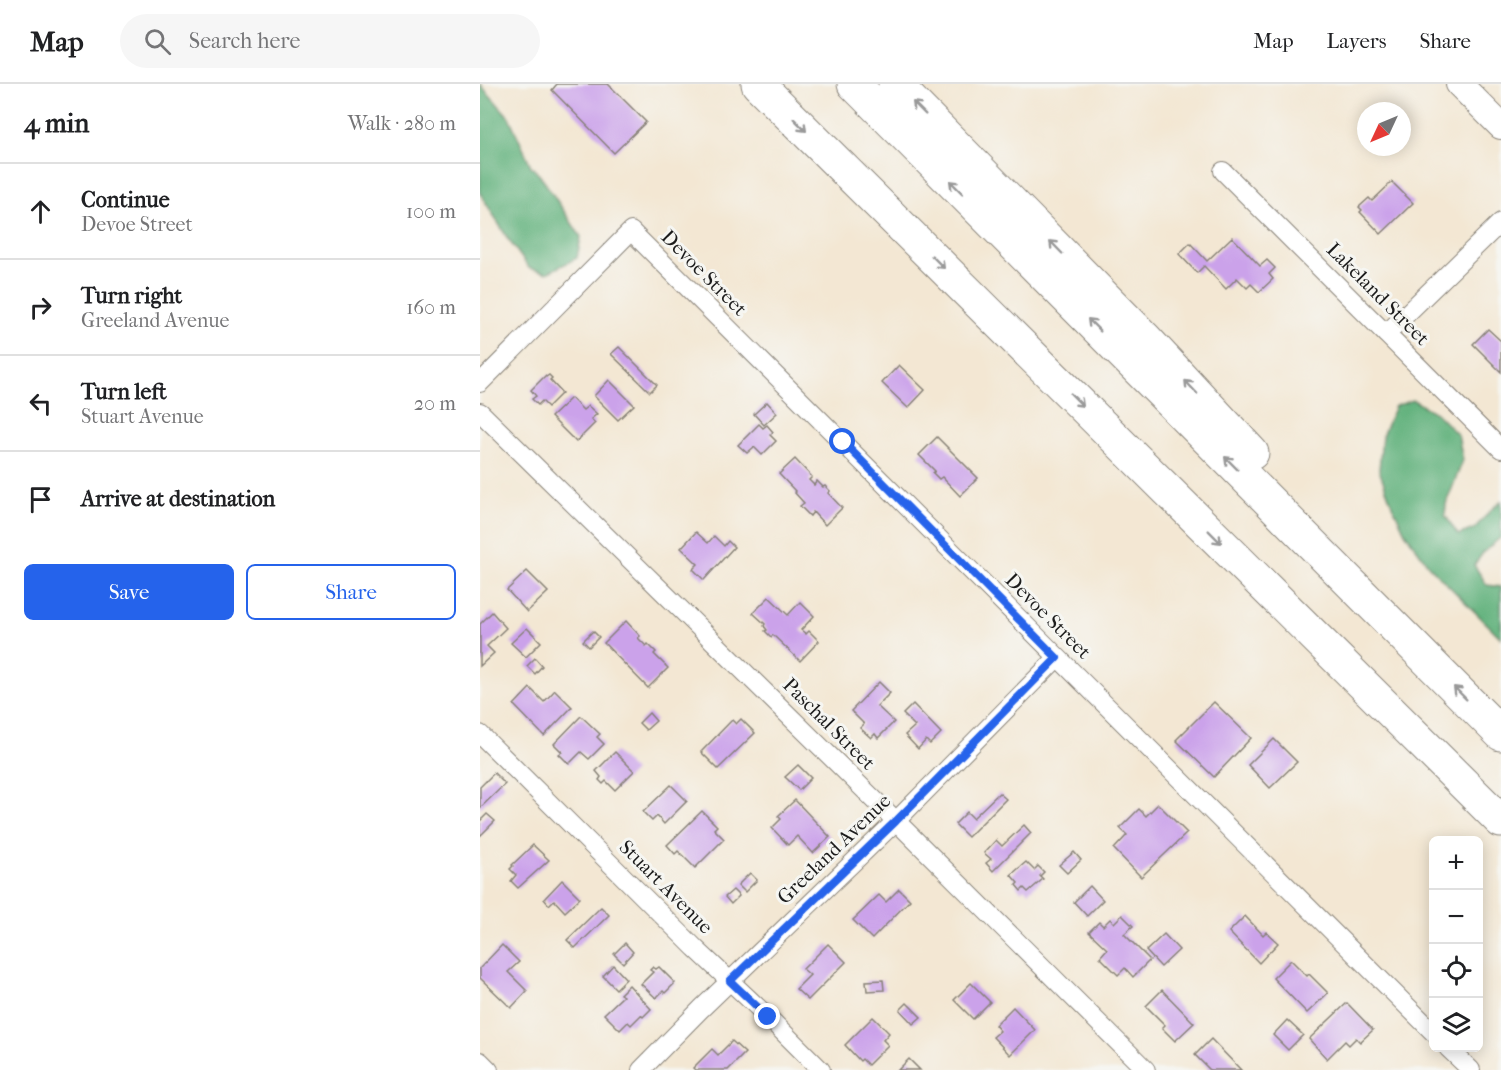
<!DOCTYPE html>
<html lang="en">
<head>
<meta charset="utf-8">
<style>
	body { margin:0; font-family:"IM FELL French Canon",serif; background:#f6f6f6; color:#202124 }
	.controls { position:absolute; right:18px; bottom:18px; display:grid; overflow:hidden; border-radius:9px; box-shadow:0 3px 15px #0003 }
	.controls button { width:54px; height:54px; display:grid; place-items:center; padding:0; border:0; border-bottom:2px solid #e0e0e0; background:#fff; color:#202124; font:30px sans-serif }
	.compass { position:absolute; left:877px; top:18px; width:54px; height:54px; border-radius:50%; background:#fff; box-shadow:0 3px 15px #0003; rotate:226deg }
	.stop { position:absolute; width:18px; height:18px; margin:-14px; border:4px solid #2563eb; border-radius:50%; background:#fff }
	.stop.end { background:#2563eb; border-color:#fff; box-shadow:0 2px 6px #0008 }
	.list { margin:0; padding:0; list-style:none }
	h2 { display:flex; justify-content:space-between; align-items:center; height:78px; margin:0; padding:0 24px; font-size:26px }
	h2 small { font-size:20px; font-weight:400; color:#757577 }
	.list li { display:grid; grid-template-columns:39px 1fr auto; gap:18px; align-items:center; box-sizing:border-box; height:96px; padding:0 24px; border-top:2px solid #e0e0e0 }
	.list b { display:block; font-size:22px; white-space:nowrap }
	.list p { margin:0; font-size:20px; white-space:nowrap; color:#757577 }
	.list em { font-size:20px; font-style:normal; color:#757577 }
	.actions { display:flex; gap:12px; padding:18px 24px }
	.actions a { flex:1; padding:14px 0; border:2px solid #2563eb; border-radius:9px; text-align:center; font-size:21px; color:#2563eb }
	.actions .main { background:#2563eb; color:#fff }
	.icon { flex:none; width:33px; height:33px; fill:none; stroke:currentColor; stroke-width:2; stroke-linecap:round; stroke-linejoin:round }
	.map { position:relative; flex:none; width:1021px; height:986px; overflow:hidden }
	header { display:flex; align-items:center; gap:36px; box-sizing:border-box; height:84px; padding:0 30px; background:#fff; border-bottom:2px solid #e0e0e0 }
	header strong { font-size:28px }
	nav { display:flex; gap:33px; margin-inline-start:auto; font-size:21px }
	.search { width:420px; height:54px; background:#f6f6f6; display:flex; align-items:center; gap:15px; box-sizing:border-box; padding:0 21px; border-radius:33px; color:#757577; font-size:22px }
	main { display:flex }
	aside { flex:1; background:#fff }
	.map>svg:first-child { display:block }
	.forest { fill:#64b27e; stroke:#40674d; stroke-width:1.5 }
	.building { fill:#cba2ea }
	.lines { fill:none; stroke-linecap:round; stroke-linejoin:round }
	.street-casing { stroke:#888278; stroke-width:20 }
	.secondary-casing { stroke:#888278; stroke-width:28 }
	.highway-casing { stroke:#888278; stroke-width:35 }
	.street { stroke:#fff; stroke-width:18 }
	.secondary { stroke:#fff; stroke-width:26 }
	.highway { stroke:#fff; stroke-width:33 }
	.oneway { stroke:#999 }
	.route { stroke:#2563eb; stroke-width:8 }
	.labels { text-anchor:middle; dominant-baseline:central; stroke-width:6; stroke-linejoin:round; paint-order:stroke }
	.street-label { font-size:20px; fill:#1c1c1c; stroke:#f6f6f2 }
</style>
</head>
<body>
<header>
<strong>Map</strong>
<div class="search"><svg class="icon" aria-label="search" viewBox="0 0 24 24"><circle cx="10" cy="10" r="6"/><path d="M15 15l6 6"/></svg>Search here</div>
<nav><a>Map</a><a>Layers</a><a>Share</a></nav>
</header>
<main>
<aside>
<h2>4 min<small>Walk · 280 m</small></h2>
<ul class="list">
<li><svg class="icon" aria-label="ahead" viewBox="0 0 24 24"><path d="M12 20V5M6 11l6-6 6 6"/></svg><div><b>Continue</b><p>Devoe Street</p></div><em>100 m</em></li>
<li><svg class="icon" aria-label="right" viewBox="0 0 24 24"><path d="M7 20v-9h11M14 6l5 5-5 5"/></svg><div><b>Turn right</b><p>Greeland Avenue</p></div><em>160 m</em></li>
<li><svg class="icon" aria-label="left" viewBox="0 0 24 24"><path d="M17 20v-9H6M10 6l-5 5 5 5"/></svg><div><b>Turn left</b><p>Stuart Avenue</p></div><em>20 m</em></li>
<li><svg class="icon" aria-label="arrive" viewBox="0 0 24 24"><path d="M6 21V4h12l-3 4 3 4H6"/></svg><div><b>Arrive at destination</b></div></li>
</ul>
<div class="actions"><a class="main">Save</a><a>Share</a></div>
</aside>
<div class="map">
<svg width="1021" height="986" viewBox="0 0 1021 986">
	<rect width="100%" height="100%" fill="#f6f6f2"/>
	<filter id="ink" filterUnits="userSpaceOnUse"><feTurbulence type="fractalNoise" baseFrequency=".0167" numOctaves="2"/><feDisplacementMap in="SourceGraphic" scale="12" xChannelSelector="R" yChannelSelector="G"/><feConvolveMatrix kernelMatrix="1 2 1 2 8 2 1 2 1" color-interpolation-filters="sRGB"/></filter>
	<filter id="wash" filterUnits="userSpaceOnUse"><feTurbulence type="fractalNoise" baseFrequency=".008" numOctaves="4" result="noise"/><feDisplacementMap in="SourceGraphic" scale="24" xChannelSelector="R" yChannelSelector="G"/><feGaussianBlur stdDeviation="1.35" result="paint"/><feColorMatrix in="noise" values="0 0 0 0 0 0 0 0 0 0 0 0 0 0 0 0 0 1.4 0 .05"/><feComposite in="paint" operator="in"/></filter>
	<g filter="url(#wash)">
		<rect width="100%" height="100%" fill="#f3e7d3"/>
		<!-- forest -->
		<g class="forest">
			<polygon points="0,0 29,33 51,82 62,94 101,153 97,174 67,189 49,184 28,155 0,109"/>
			<polygon points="933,316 956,329 978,351 983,376 966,420 965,431 978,451 994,445 1012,425 1021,417 1021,453 1003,469 994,481 1007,501 1021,503 1021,554 949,482 925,448 912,421 899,386 902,352 915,322"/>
		</g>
		<g id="blocks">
			<!-- building -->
			<g class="building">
				<polygon points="77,0 128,0 166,38 134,69 72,6"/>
				<polygon points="912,98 933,119 901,150 880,128 882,126 879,123 889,114 892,117"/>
				<polygon points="752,153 780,182 787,176 795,184 789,190 793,195 779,208 771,200 767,204 757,194 746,205 724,182 717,189 699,170 710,159 727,177"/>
				<polygon points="1008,245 1021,257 1021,288 993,260"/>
				<polygon points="139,263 177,301 170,308 131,270"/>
				<polygon points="419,281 445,306 428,324 402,299"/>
				<polygon points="69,291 72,294 70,296 82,309 68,323 62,317 58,321 52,315 56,312 51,306 65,292 66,293"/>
				<polygon points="129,296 154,321 138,336 114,312"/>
				<polygon points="91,314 103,326 108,322 117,330 111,335 115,339 96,358 71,333"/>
				<polygon points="287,318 297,329 284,341 274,330"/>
				<polygon points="279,340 283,344 287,341 293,348 290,351 296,357 282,371 274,363 267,369 258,361"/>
				<polygon points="457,353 498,394 480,412 462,393 459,395 453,389 455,387 439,371"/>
				<polygon points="315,375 332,393 329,396 334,401 337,397 343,403 345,402 350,407 348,409 362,424 345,441 333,428 330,432 320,422 324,419 315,409 316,408 299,390"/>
				<polygon points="216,448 228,459 234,452 244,462 248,457 254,463 224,496 213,485 218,480 201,464"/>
				<polygon points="47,487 68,508 47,528 27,506"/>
				<polygon points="289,513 308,531 320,518 334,532 321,546 326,550 329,547 339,557 320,577 293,551 291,553 285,547 287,546 284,542 285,540 273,529"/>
				<polygon points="12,528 26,544 7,562 14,569 0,582 0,540"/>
				<polygon points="146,537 160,552 158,554 166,562 168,560 176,568 174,570 188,584 168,604 124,559"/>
				<polygon points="47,544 61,558 46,573 31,559"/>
				<polygon points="113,547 119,553 109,563 103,557"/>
				<polygon points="55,574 62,582 55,590 47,582"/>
				<polygon points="399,598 410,609 397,622 414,638 398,654 395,650 391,654 380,644 384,640 371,627"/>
				<polygon points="50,604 64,618 75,606 92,623 64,652 34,621"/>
				<polygon points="734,618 771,654 734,693 696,656"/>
				<polygon points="433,620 461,649 450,660 446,656 438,665 425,651 435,642 423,630"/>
				<polygon points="169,629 176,637 166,646 159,639"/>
				<polygon points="101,632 120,650 117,653 124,660 109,675 101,668 89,680 79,670 82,668 74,660"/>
				<polygon points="261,635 275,649 238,685 221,668 252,636 256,640"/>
				<polygon points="794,655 817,678 790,704 768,681"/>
				<polygon points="135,668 154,687 135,706 126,697 123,700 119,696 121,693 116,687"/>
				<polygon points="318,681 331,694 319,706 305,693"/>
				<polygon points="14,689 25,700 0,724 0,703"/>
				<polygon points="191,701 207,717 184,740 177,732 172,737 163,728"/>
				<polygon points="519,709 526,715 488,753 475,740 487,728 493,734"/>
				<polygon points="315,716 350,753 333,769 317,752 308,761 292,744 301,735 298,732"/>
				<polygon points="678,720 707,749 661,793 634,765 647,751 640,744 659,725 666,732"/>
				<polygon points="222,727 237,742 234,745 244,755 215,784 198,767 195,770 187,761"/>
				<polygon points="7,730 15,737 0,752 0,737"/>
				<polygon points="544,741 551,749 513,787 506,779 511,775 504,769 516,756 522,762"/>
				<polygon points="53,761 69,776 38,804 31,797 36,791 30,785 33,782 32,781"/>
				<polygon points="594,768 601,776 587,789 579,781"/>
				<polygon points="546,778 554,786 558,782 564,788 560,792 563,795 548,808 544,804 541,807 536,801 538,799 531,791"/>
				<polygon points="270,789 277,796 265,808 258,801"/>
				<polygon points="82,796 100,814 85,828 74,816 69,821 64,815"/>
				<polygon points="610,802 623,816 607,832 594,818"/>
				<polygon points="419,805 430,816 392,855 373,836 399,811 406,818"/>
				<polygon points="253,806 259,812 251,820 245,813"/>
				<polygon points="121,823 129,831 95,864 87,856"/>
				<polygon points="642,831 653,842 644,850 670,876 653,893 645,884 638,891 620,873 627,865 609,848 619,838 623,842 630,835 634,839"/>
				<polygon points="765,832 783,851 786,848 798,859 779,879 749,848"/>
				<polygon points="684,850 699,866 681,883 666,867"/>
				<polygon points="145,859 153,868 143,879 134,870"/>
				<polygon points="348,860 366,878 328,916 316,905 330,891 323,885"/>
				<polygon points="22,861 39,878 28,888 47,907 31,924 0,894 0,884"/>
				<polygon points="811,876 827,892 829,890 848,909 827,929 793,894"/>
				<polygon points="133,881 146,895 136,905 123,892"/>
				<polygon points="173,883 176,885 179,883 195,899 185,909 183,907 176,914 161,900 173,888 170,886"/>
				<polygon points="403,896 404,906 387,907 386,897"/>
				<polygon points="491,899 510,918 493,935 474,916"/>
				<polygon points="149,901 171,925 163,933 161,931 151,941 148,938 140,946 124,930 143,912 140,910"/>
				<polygon points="682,906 714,939 695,957 682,944 685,941 666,922"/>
				<polygon points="427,919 441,933 433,940 420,926"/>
				<polygon points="867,919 893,946 880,958 876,954 869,961 865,957 847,975 829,955"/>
				<polygon points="533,923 555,946 530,971 513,953 520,947 515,941"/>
				<polygon points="393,933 409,949 403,956 408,961 388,981 382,975 380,977 365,961"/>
				<polygon points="807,936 823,951 808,966 793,951"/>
				<polygon points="731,955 761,986 730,986 715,971"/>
				<polygon points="252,957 265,969 248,986 215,986 213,984 232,965 238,971"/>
				<polygon points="429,975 440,986 418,986"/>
			</g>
		</g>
	</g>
	<g filter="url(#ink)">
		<use href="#blocks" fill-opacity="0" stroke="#888278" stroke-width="1.5"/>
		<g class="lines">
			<!-- street casing -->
			<g class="street-casing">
				<g id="street">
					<polyline points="743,87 1021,365"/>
					<polyline points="906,250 1021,138"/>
					<polyline points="0,299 151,147 954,949"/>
					<polyline points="0,328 416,737 666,986"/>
					<polyline points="0,650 215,864 288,933 341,986"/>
					<polyline points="968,964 991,986"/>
					<polyline points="0,977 9,986"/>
					<polyline points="161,986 221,925 416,737 577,574"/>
				</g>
			</g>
			<!-- secondary casing -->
			<g class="secondary-casing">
				<polyline id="secondary" points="979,0 1021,42"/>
			</g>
			<!-- highway casing -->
			<g class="highway-casing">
				<g id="highway">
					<polyline points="278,0 1021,737"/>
					<polyline points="374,0 1021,650"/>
					<polyline points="415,0 664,253 772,369"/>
				</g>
			</g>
			<!-- street -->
			<use href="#street" class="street"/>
			<!-- secondary -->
			<use href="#secondary" class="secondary"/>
			<!-- highway -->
			<use href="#highway" class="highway"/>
		</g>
		<!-- one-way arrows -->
		<defs><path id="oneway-shaft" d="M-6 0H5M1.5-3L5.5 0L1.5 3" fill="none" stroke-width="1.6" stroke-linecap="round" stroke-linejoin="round" transform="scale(1.5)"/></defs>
		<g class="oneway">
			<use href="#oneway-shaft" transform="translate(439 24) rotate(-135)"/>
			<use href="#oneway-shaft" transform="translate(320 41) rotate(45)"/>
			<use href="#oneway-shaft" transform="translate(476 103) rotate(-135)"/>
			<use href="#oneway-shaft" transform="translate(576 163) rotate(-134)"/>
			<use href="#oneway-shaft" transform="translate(458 178) rotate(45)"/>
			<use href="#oneway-shaft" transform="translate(614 241) rotate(-135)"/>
			<use href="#oneway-shaft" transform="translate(711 303) rotate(-133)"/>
			<use href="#oneway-shaft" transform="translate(597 316) rotate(45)"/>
			<use href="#oneway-shaft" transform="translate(751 379) rotate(-135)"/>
			<use href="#oneway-shaft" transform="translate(735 453) rotate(45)"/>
			<use href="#oneway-shaft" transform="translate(980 609) rotate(-135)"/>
		</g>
	</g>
	<g class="lines" filter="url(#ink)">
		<!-- route -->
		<polyline class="route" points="288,933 250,897 416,737 577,574 363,358"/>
	</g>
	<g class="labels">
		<!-- street labels -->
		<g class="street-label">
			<text transform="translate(224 189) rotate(45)">Devoe Street</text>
			<text transform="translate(898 210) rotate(45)">Lakeland Street</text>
			<text transform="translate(568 532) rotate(45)">Devoe Street</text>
			<text transform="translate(349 640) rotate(45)">Paschal Street</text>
			<text transform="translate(354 765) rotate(-44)">Greeland Avenue</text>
			<text transform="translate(186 803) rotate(45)">Stuart Avenue</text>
		</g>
	</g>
</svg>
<div class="controls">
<button>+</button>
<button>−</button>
<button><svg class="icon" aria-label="locate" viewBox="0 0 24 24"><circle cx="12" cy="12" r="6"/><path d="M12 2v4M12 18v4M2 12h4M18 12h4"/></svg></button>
<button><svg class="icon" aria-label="layers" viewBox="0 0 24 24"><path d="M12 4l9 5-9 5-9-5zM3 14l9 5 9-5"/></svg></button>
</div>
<svg class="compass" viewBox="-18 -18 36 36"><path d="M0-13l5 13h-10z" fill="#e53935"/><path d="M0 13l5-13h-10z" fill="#757577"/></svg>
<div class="stop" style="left:363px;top:358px"></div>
<div class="stop end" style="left:288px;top:933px"></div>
</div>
</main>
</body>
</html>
